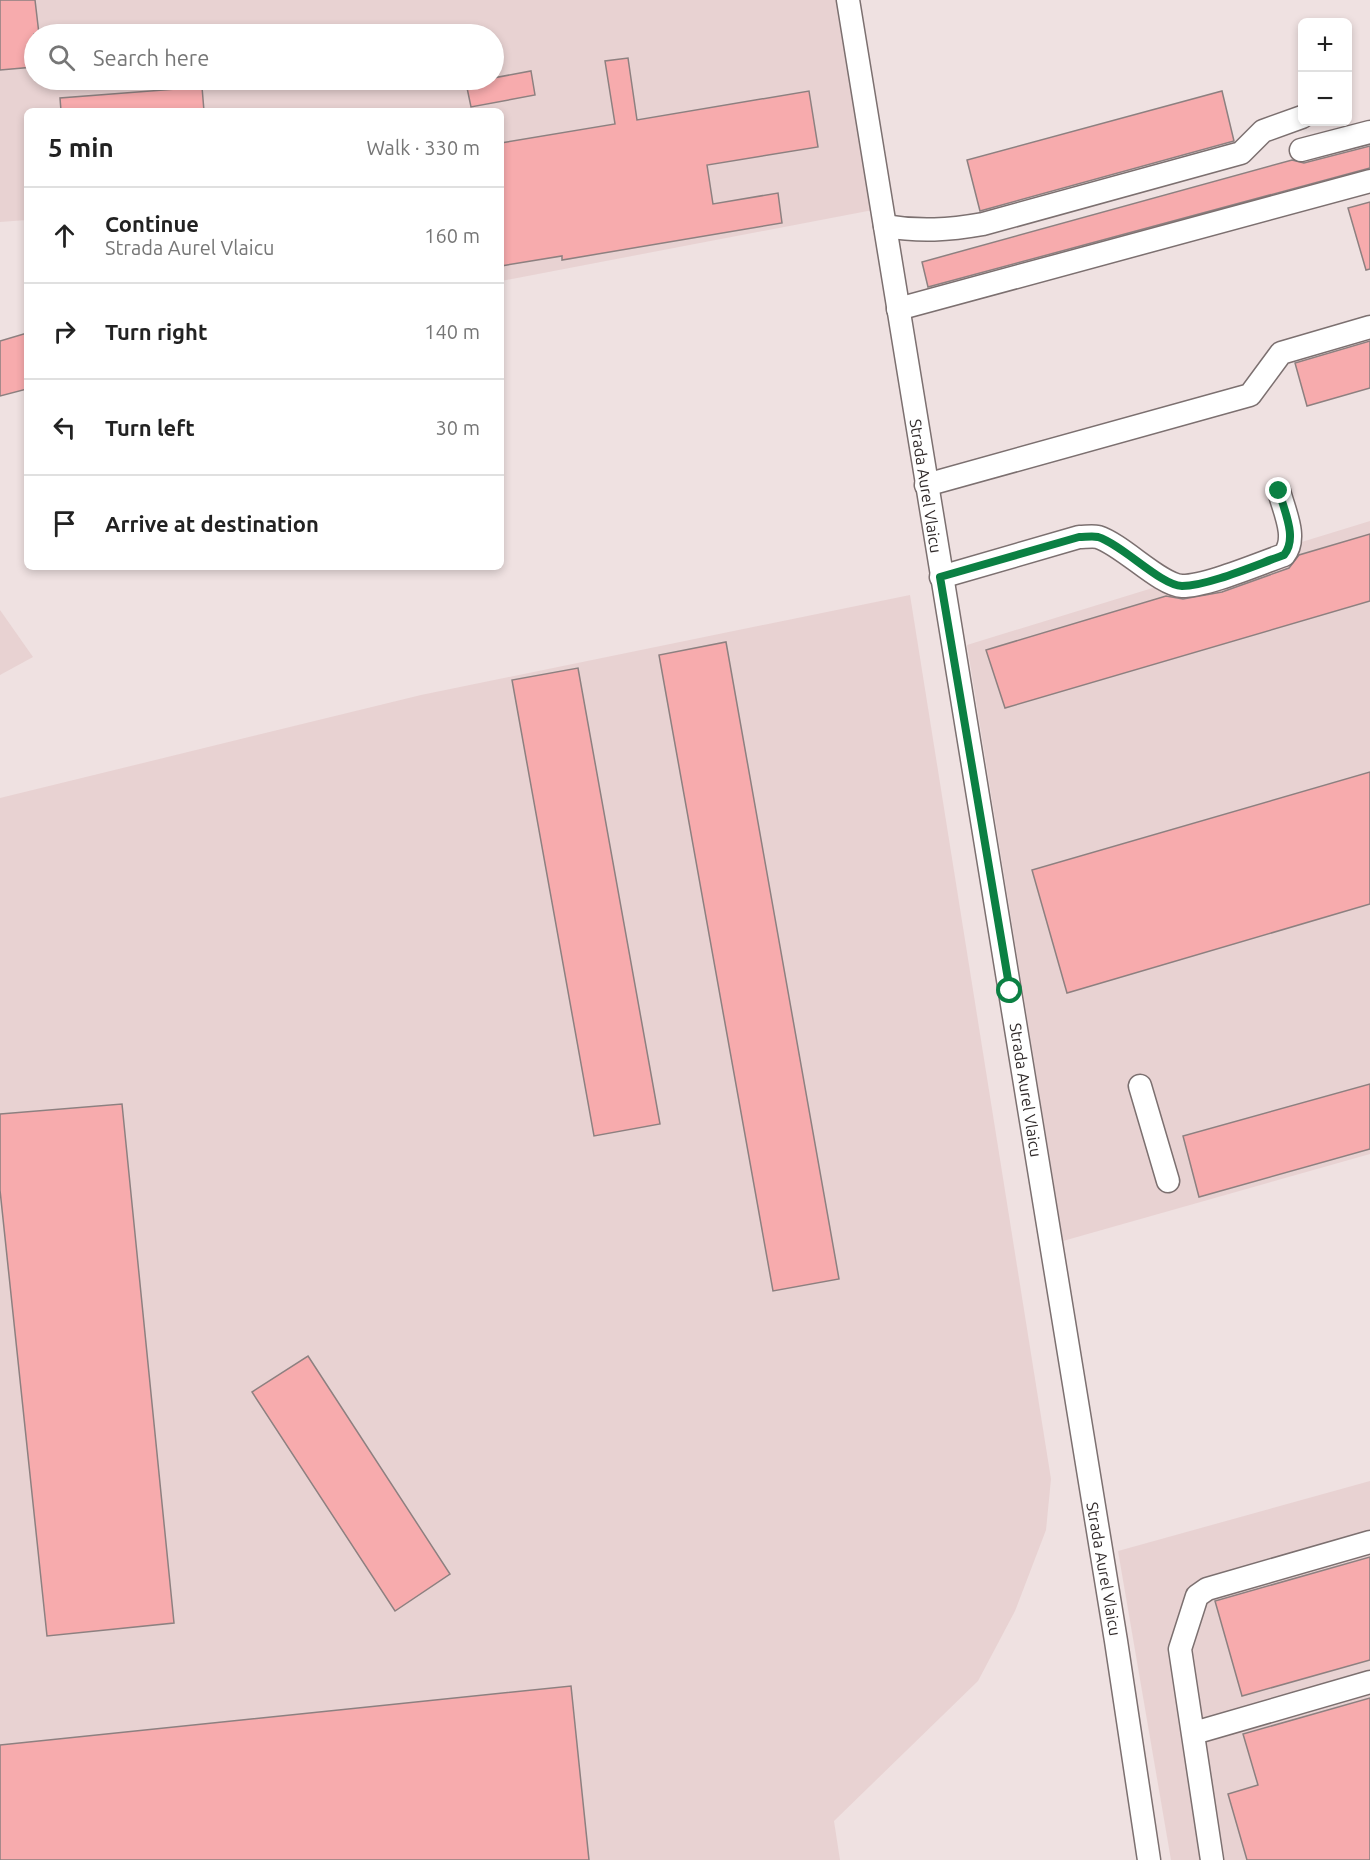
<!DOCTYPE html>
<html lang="en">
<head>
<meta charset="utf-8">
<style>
	body { margin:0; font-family:Ubuntu,sans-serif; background:#f2f2f2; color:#222 }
	.controls { position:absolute; right:18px; top:18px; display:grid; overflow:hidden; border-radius:9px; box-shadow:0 3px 9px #0003 }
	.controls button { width:54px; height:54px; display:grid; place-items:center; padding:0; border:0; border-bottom:2px solid #e0e0e0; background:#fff; color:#222; font:30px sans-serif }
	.stop { position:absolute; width:18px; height:18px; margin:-14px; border:4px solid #0b8043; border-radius:50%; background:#fff }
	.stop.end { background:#0b8043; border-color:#fff; box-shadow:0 2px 6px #0008 }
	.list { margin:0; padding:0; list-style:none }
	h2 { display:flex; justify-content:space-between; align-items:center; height:78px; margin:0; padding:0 24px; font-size:26px }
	h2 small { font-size:20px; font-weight:400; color:#767676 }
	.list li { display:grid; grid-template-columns:39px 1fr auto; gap:18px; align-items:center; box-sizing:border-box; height:96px; padding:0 24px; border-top:2px solid #e0e0e0 }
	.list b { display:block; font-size:22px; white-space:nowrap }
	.list p { margin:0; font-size:20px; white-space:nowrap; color:#767676 }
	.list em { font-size:20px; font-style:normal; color:#767676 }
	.icon { flex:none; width:33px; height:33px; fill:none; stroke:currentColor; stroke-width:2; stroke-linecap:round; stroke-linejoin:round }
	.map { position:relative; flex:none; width:1370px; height:1860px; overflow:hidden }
	.search { position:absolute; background:#fff; box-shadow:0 3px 9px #0003; left:24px; top:24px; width:480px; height:66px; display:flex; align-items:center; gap:15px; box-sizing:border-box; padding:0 21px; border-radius:33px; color:#767676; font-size:22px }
	.panel { position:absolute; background:#fff; box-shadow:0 3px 9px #0003; left:24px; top:108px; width:480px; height:462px; border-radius:9px }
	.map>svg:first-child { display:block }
	.built { fill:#e8d2d2; fill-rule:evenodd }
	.building { fill:#f7abad; stroke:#8d8080; stroke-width:1.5 }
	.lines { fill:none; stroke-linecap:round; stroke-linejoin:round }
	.minor-casing { stroke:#7c7070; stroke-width:25 }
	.minor { stroke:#fff; stroke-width:22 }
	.route { stroke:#0b8043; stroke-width:8 }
	.labels { text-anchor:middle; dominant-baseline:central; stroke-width:4.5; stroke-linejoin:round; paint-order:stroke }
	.street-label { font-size:16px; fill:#312b2b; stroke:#fff }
</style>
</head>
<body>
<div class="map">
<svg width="1370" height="1860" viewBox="0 0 1370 1860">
	<rect width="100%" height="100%" fill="#efe1e1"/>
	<!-- built -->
	<g class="built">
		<path d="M0,0h844l29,210 -372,71v-170h-474v109l-27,2zM34,34h460v46h-460z"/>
		<polygon points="1370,521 1370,1154 1063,1241 967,645"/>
		<polygon points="910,595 1051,1479 1046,1530 1015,1611 978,1681 834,1821 840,1860 0,1860 0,798 421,695"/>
		<polygon points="0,610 33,657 0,675"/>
		<polygon points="1370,1481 1370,1860 1171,1860 1118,1551"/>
	</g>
	<!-- building -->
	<g class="building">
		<polygon points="0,0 35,0 39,34 34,34 34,67 0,70"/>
		<polygon points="628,58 637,120 809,91 818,147 707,165 713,204 778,193 782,223 562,260 562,256 501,266 501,143 615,124 605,61"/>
		<polygon points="531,71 535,95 471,107 466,83"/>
		<polygon points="202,87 204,111 61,111 60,98"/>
		<polygon points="1222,91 1234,141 980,211 967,160"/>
		<polygon points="1370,146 1370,168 928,287 922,262 1292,160 1304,163"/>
		<polygon points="1370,202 1370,269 1366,270 1348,208"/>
		<polygon points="27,333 27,389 0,396 0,341"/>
		<polygon points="1370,341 1370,388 1307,406 1295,363"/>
		<polygon points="1370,534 1370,601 1005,708 986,650 1166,596 1183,599 1222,592 1289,568 1299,555"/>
		<polygon points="726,642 839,1279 773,1291 659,655"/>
		<polygon points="578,668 660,1124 594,1136 512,680"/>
		<polygon points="1370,772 1370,904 1067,993 1032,870"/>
		<polygon points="1370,1084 1370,1149 1199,1197 1183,1136"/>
		<polygon points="122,1104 174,1623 47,1636 0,1190 0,1114"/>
		<polygon points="308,1356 450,1574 395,1611 252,1392"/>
		<polygon points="1370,1557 1370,1660 1242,1696 1215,1601"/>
		<polygon points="571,1686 589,1860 0,1860 0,1745"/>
		<polygon points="1370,1698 1370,1860 1247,1860 1228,1794 1258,1785 1243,1734"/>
	</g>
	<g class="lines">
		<!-- minor casing -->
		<g class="minor-casing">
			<g id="minor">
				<polyline points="848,0 1116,1641 1149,1860"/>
				<polyline points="1301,150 1370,132"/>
				<path d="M885,226c35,6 64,4 98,-2l258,-71 22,-22 39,-14"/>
				<polyline points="898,309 1370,181"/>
				<polyline points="926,485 1250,395 1281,353 1370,327"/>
				<path d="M941,577l138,-40c6,0 14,-1 19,0 25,8 62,48 84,49 25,0 76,-22 102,-31 14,-17 0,-44 -5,-64"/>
				<polyline points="1140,1086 1168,1181"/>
				<polyline points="1194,1733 1370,1682"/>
				<polyline points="1212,1860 1180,1649 1197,1596 1207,1589 1370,1542"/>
			</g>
		</g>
		<!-- minor -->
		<use href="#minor" class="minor"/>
	</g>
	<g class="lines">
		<!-- route -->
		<path class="route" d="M1010,991l-70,-414 139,-40c6,0 14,-1 19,0 25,8 62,48 84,49 26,0 76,-22 102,-31 14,-17 0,-44 -5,-64"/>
	</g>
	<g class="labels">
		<!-- street labels -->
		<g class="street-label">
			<text transform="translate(926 486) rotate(81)">Strada Aurel Vlaicu</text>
			<text transform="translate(1026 1090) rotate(81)">Strada Aurel Vlaicu</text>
			<text transform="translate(1104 1569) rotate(80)">Strada Aurel Vlaicu</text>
		</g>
	</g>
</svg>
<div class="controls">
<button>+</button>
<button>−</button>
</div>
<div class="stop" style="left:1010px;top:991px"></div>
<div class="stop end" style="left:1279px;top:491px"></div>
<div class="search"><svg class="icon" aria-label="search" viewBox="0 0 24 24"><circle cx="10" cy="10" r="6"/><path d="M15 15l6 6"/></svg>Search here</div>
<section class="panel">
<h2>5 min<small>Walk · 330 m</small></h2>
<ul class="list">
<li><svg class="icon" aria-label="ahead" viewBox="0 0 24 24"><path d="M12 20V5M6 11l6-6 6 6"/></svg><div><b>Continue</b><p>Strada Aurel Vlaicu</p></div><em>160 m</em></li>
<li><svg class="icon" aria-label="right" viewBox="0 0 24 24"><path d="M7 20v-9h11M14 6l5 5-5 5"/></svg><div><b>Turn right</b></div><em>140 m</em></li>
<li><svg class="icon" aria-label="left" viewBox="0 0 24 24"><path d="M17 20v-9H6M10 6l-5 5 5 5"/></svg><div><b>Turn left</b></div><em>30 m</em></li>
<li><svg class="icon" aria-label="arrive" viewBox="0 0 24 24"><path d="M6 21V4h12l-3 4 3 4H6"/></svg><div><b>Arrive at destination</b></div></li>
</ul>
</section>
</div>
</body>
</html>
